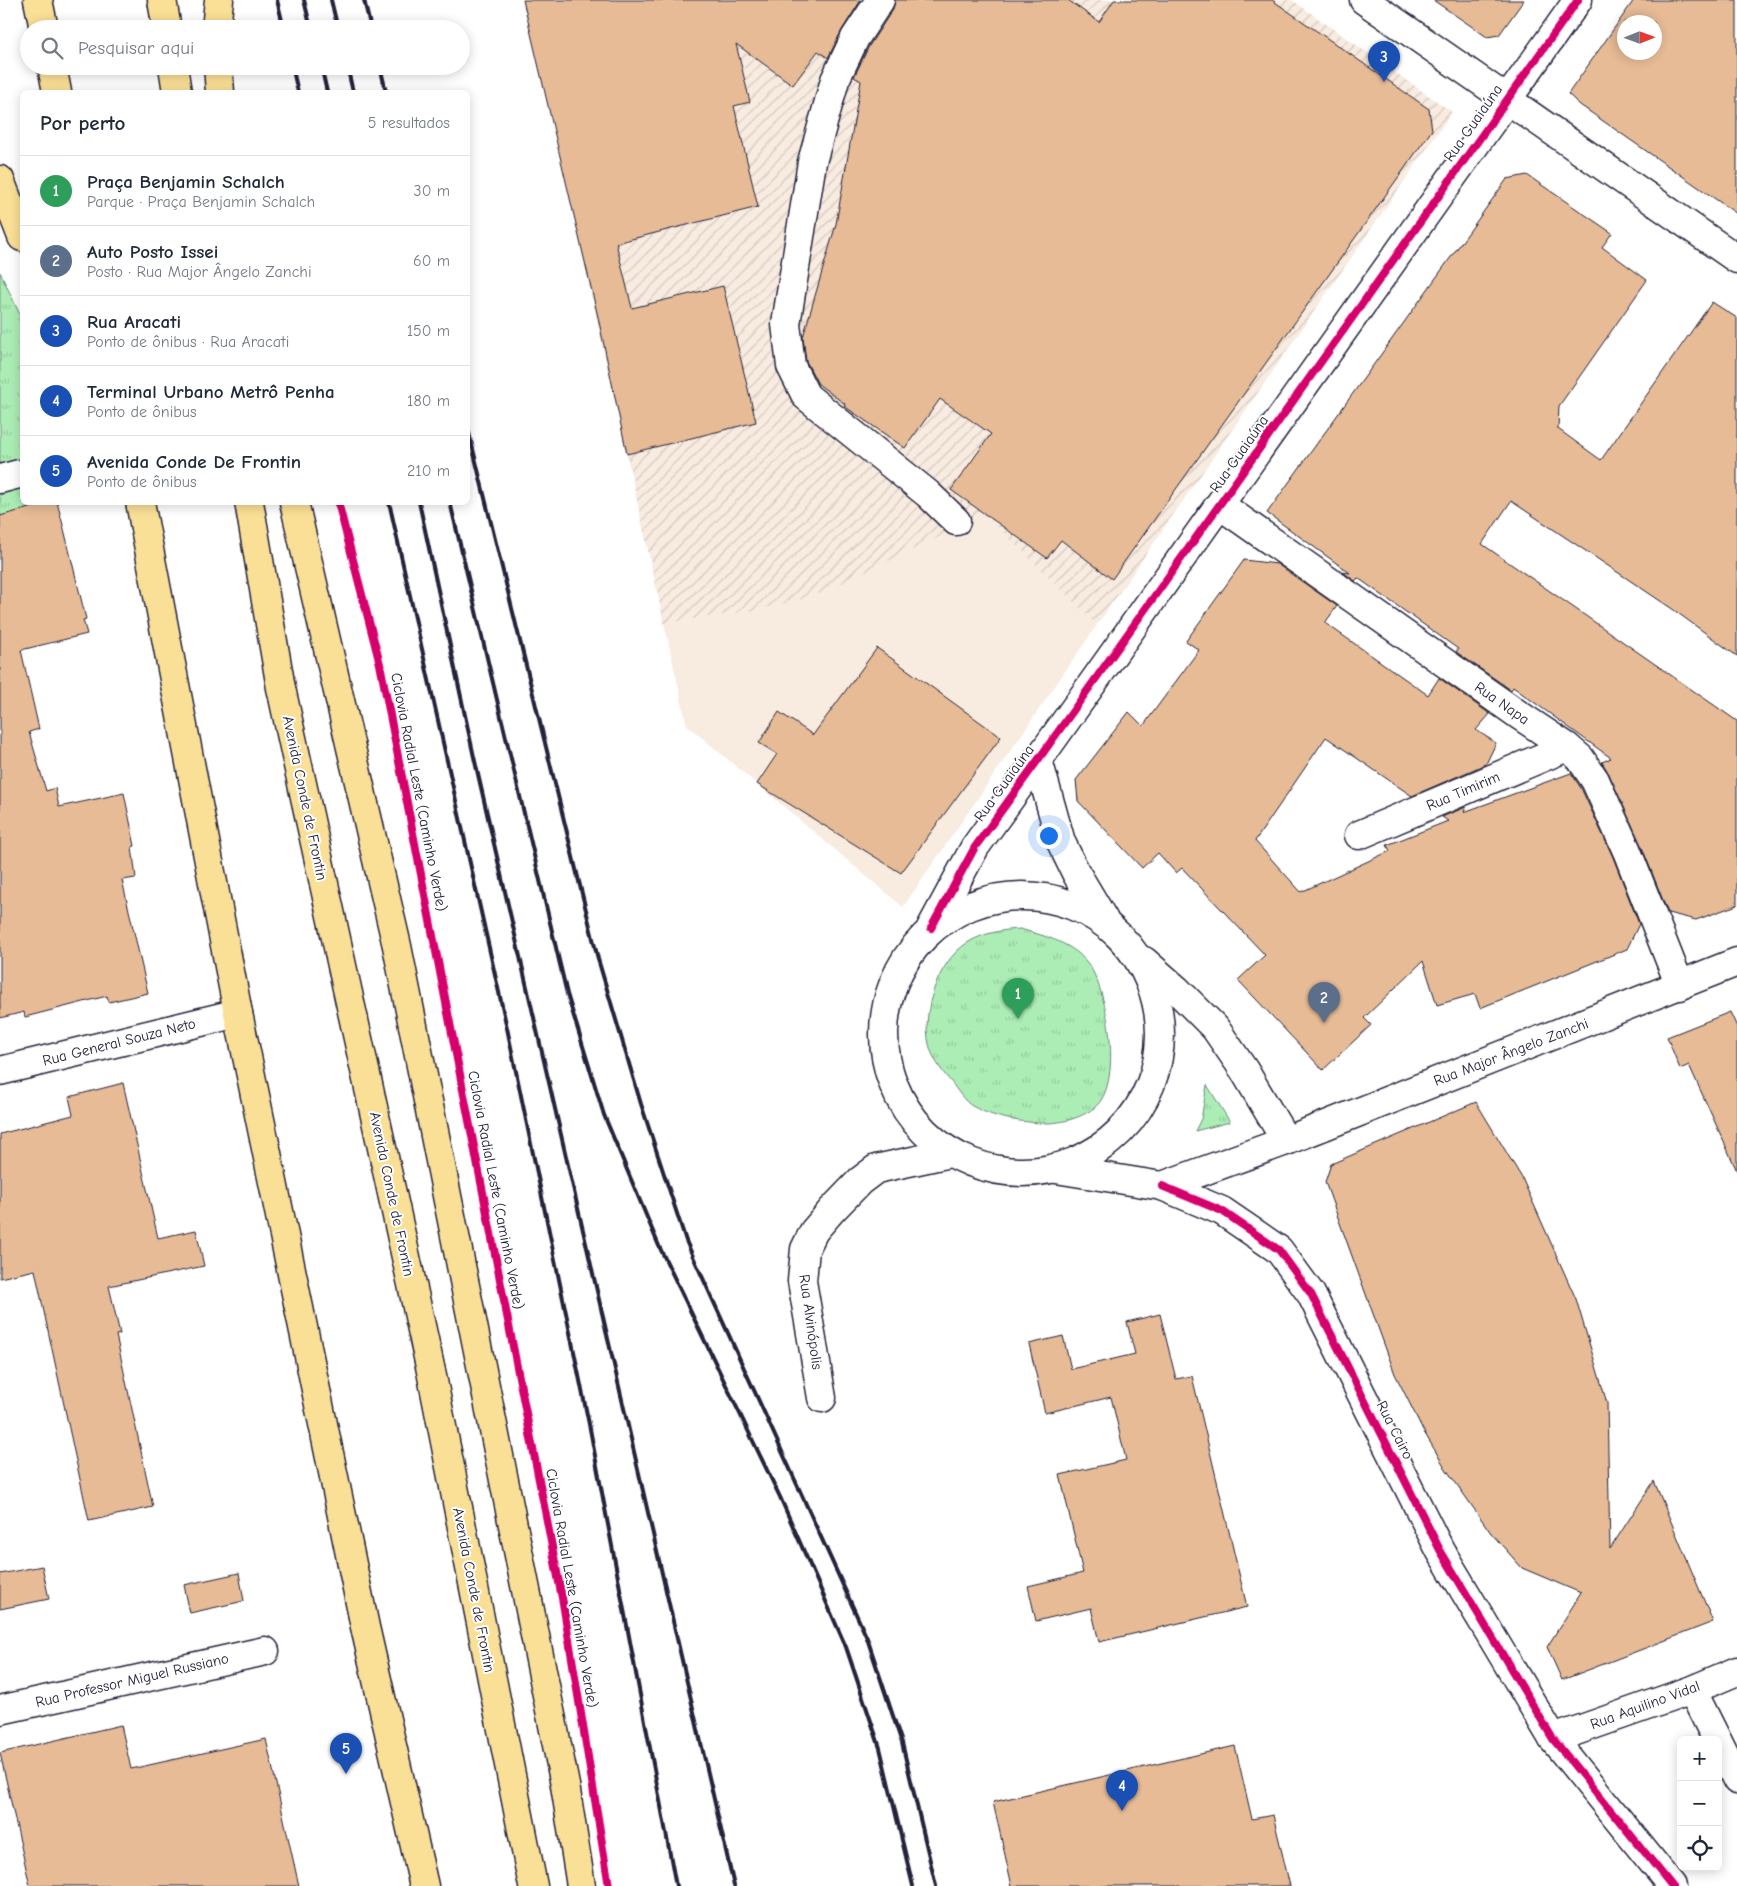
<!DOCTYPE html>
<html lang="pt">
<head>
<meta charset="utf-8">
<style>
	body { margin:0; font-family:"Comic Neue",sans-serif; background:#f6f6f7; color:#1f2937 }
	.controls { position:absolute; right:15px; bottom:15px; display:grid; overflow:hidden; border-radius:8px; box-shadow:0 2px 12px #0003 }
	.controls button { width:45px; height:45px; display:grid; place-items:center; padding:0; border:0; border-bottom:1px solid #e0e1e3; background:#fff; color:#1f2937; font:25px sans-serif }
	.compass { position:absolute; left:1617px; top:15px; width:45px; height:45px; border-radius:50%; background:#fff; box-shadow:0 2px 12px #0003; rotate:89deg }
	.you { position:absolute; left:1048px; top:835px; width:18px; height:18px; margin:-12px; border:4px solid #fff; border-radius:50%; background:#1a73e8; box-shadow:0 0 0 8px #1a73e833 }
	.badge { display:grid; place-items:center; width:32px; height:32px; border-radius:50%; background:#b45309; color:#fff; font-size:16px; font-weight:700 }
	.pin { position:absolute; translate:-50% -41px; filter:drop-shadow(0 1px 2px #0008) }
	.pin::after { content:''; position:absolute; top:26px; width:18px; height:15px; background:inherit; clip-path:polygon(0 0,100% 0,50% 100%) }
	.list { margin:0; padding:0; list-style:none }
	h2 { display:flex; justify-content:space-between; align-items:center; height:65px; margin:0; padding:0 20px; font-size:21px }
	h2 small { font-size:16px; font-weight:400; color:#747a83 }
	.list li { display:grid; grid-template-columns:32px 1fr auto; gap:15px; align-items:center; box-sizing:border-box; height:70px; padding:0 20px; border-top:1px solid #e0e1e3 }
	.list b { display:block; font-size:19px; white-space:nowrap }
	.list p { margin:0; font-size:16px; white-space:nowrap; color:#747a83 }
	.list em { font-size:16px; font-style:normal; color:#747a83 }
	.icon { flex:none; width:28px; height:28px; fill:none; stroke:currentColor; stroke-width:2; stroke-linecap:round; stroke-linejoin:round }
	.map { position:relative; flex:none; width:1737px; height:1886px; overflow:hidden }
	.search { position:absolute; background:#fff; box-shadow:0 2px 12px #0003; left:20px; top:20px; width:450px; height:55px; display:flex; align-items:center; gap:12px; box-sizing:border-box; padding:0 18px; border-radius:28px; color:#747a83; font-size:19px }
	.panel { position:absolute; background:#fff; box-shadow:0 2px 12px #0003; left:20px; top:90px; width:450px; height:415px; border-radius:8px }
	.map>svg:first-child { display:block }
	.built { fill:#f8ebe0 }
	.industrial { fill:url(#industrial-furrows) }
	.park { fill:url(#park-tufts); stroke:#678878 }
	.building { fill:#e6bb96; stroke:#22223b; fill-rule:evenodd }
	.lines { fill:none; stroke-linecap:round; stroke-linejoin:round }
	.minor-casing { stroke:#22223b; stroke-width:31 }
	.highway-casing { stroke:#22223b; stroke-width:31 }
	.minor { stroke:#fff; stroke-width:28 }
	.highway { stroke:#fadf96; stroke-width:28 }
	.rail { stroke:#22223b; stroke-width:4 }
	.cycleway-casing { stroke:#fff; stroke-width:11 }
	.cycleway { stroke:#d6006c; stroke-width:8 }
	.labels { text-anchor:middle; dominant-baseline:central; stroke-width:4; stroke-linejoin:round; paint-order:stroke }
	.street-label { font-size:15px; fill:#22223b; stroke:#fff }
</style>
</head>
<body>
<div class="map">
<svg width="1737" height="1886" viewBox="0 0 1737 1886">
	<defs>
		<pattern id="industrial-furrows" width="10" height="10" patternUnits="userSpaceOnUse" patternTransform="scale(1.25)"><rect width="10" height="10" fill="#f8ebe0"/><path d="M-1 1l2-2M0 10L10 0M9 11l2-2" fill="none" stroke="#d4c9c1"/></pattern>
		<pattern id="park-tufts" width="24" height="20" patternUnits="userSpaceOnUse" patternTransform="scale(1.25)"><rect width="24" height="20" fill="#acedb5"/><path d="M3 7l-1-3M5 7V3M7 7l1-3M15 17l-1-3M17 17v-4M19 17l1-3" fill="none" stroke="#94cb9d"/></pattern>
	</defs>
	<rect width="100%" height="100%" fill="#fff"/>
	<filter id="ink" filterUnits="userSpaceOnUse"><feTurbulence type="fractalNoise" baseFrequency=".02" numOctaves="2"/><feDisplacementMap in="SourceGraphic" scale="10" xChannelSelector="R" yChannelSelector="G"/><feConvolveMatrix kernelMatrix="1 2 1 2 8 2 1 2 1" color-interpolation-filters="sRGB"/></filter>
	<g filter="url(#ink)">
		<!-- built -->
		<polygon class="built" points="987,514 1097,625 903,907 687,725 664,623 753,611 814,596"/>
		<!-- industrial -->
		<polygon class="industrial" points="526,0 1292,0 1452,112 1097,625 986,515 814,596 753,611 664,623"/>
		<!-- park -->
		<g class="park">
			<polygon points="0,272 22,319 22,502 47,503 43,506 0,519"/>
			<path d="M1020,929c25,7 54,14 69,36 19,27 35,121 5,143 -19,14 -43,17 -65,14 -22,-2 -38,-6 -57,-16 -8,-5 -15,-16 -20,-23 -9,-10 -16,-20 -21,-32 -12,-33 5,-88 36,-108 16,-10 34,-13 53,-14z"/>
			<polygon points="1207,1085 1230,1122 1195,1131 1201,1119"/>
		</g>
		<!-- building -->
		<g class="building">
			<polygon points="523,0 861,0 842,30 828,58 818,51 793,85 736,44 750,102 734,106 758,207 616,243 632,308 723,286 756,422 627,454 598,317"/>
			<polygon points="895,0 1068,0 1099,22 1114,0 1272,0 1429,109 1432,130 1112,579 1061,540 1047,558 951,490 991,434 940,399 905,448 844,406 845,404 818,384 806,361 803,337 836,224 861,81 854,77 869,46 893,9"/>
			<polygon points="1433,0 1524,0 1499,35 1487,37"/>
			<path d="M1634,0h103v214l-157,-109 -12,-11zM1624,22h30v30h-30z"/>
			<polygon points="1527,175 1612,233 1602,247 1647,280 1559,406 1558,429 1601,460 1712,302 1737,318 1737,656 1671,608 1511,501 1482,544 1737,721 1737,905 1696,920 1668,913 1641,845 1609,774 1602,762 1611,758 1513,687 1511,690 1456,652 1458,649 1358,578 1355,581 1343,572 1350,573 1267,513 1507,179"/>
			<polygon points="51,502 57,502 63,525 86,619 83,620 87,634 21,650 39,729 29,732 46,791 55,788 59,807 124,793 135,846 132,847 136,878 122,880 148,993 109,1002 107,996 25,1017 24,1012 0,1018 0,516"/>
			<polygon points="1244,560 1277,564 1337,606 1325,623 1428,695 1439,678 1490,714 1476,730 1496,743 1486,764 1412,796 1326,737 1255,841 1301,892 1390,851 1387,845 1448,821 1442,817 1466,807 1464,812 1571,773 1581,788 1613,857 1639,924 1627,949 1480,1008 1475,994 1437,1005 1423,961 1364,1018 1371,1025 1323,1070 1238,980 1265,955 1182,868 1176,873 1158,853 1142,868 1078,801 1076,780 1129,712 1143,726 1199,650 1186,641"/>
			<polygon points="877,648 1001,737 901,873 757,784 777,754 759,743 779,712 813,735"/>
			<polygon points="1730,1012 1737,1027 1737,1171 1689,1065 1680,1069 1667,1037"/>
			<polygon points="123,1083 158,1238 196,1230 204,1266 109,1286 120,1334 116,1335 153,1507 89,1521 35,1270 0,1278 0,1134 73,1115 69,1097"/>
			<polygon points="1476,1102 1522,1178 1576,1299 1607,1403 1610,1549 1654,1481 1713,1622 1562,1680 1547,1647 1581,1593 1522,1568 1491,1533 1446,1469 1424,1432 1395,1374 1325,1182 1331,1164"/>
			<polygon points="1160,1314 1176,1379 1192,1376 1247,1607 1099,1642 1091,1608 1036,1621 1028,1586 1083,1573 1060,1475 1126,1460 1111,1397 1045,1413 1029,1344 1063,1336 1071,1369 1135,1354 1127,1322"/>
			<polygon points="42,1566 49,1599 0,1609 0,1574"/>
			<polygon points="239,1573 244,1601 190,1613 184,1585"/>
			<polygon points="121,1725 131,1769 266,1739 299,1886 30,1886 0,1753"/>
			<polygon points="1235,1746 1252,1819 1273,1815 1290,1886 1012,1886 993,1802"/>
		</g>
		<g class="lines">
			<!-- minor casing -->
			<g class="minor-casing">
				<g id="minor">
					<polyline points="880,0 855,38 835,80 812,162 786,324 791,366 806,396 928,494 956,521"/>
					<polyline points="1364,0 1737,259"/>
					<polyline points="0,479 19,474"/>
					<polyline points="1220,505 1519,715 1567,747 1580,758 1595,780 1627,851 1680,986"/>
					<polyline points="1038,760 1061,842 1076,873 1104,920"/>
					<polyline points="1359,835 1567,747"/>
					<circle cx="1022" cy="1034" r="138"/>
					<polyline points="931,928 975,847 1038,760 1578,0"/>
					<polyline points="1144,961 1177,990 1215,1028 1244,1070 1286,1141"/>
					<polyline points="0,1071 238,1013"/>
					<polyline points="1056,1169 1162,1186 1286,1141 1737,962"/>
					<polyline points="1162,1186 1222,1211 1279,1250 1311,1294 1440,1550 1553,1739 1672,1886"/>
					<polyline points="822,1398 802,1281 805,1249 814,1231 832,1210 860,1181 876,1169 950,1153"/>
					<polyline points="1692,1690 1717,1740"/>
					<polyline points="0,1710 265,1651"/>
					<polyline points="1553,1739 1692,1690 1737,1671"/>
					<polyline points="1718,1742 1737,1780"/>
				</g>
			</g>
			<!-- highway casing -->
			<g class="highway-casing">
				<g id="highway">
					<polyline points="38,0 44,29"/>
					<polyline points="162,0 167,29"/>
					<polyline points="216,29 219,0"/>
					<polyline points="52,66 57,92"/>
					<polyline points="173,66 177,92"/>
					<polyline points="218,66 220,92"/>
					<polyline points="0,180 22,237"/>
					<polyline points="140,502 238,1013 365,1627 424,1886"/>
					<polyline points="249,502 281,688 431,1371 533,1886"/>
					<polyline points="294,502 397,946 565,1785 581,1886"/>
				</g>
			</g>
			<!-- minor -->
			<use href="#minor" class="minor"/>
			<!-- highway -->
			<use href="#highway" class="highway"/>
			<!-- rail -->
			<g class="rail">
				<polyline points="277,0 284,29"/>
				<polyline points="304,0 311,29"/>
				<polyline points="331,0 338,29"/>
				<polyline points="364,0 371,29"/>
				<polyline points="292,66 298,92"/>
				<polyline points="321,66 327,92"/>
				<polyline points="347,66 353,92"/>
				<polyline points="380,66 386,92"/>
				<polyline points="468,429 598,959 641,1104 686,1241 867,1638 902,1743 936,1886"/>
				<polyline points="389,502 507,1028 590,1429 676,1886"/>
				<polyline points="419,502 474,757 734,1886"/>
				<polyline points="450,502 567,994 604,1115 659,1246 780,1497 846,1647 880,1748 913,1886"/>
			</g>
			<!-- cycleway casing -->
			<g class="cycleway-casing">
				<g id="cycleway">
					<polyline points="338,502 380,664 563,1603 609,1886"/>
					<polyline points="931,928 975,847 1038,760 1578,0"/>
					<polyline points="1162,1186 1222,1211 1279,1250 1311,1294 1440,1550 1553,1739 1672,1886"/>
				</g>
			</g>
			<!-- cycleway -->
			<use href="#cycleway" class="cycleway"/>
		</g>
	</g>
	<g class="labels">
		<!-- street labels -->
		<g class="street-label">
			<text transform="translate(1473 123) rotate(-55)">Rua Guaiaúna</text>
			<text transform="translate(1239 454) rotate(-55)">Rua Guaiaúna</text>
			<text transform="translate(1502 703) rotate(35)">Rua Napa</text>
			<text transform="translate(1004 783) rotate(-54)">Rua Guaiaúna</text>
			<text transform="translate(1463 791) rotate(-23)">Rua Timirim</text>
			<text transform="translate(419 792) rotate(79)">Ciclovia Radial Leste (Caminho Verde)</text>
			<text transform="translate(305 798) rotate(78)">Avenida Conde de Frontin</text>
			<text transform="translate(119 1042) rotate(-14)">Rua General Souza Neto</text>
			<text transform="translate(1511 1052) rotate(-21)">Rua Major Ângelo Zanchi</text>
			<text transform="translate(496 1190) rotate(79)">Ciclovia Radial Leste (Caminho Verde)</text>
			<text transform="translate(392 1194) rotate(78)">Avenida Conde de Frontin</text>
			<text transform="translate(811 1322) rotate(82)">Rua Alvinópolis</text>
			<text transform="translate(1395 1430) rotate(63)">Rua Cairo</text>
			<text transform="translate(572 1588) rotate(80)">Ciclovia Radial Leste (Caminho Verde)</text>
			<text transform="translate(474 1590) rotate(79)">Avenida Conde de Frontin</text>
			<text transform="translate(132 1680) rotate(-13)">Rua Professor Miguel Russiano</text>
			<text transform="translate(1645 1705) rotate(-20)">Rua Aquilino Vidal</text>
		</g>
	</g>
</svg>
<div class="controls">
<button>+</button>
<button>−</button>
<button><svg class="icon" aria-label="locate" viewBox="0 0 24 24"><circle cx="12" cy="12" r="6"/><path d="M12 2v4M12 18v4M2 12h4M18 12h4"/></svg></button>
</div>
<svg class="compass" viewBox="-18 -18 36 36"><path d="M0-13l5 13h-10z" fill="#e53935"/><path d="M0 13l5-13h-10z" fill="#747a83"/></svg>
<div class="you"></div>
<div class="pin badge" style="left:1018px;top:1019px;background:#2e9e5b">1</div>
<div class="pin badge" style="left:1324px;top:1023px;background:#5c6f8a">2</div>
<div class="pin badge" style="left:1384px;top:82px;background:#1a4fb4">3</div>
<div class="pin badge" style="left:1122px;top:1811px;background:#1a4fb4">4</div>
<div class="pin badge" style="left:346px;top:1774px;background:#1a4fb4">5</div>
<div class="search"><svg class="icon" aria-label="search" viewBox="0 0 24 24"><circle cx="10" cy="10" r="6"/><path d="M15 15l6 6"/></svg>Pesquisar aqui</div>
<section class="panel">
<h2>Por perto<small>5 resultados</small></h2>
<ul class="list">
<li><span class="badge" style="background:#2e9e5b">1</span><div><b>Praça Benjamin Schalch</b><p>Parque · Praça Benjamin Schalch</p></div><em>30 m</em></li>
<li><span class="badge" style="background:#5c6f8a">2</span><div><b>Auto Posto Issei</b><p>Posto · Rua Major Ângelo Zanchi</p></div><em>60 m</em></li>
<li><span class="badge" style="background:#1a4fb4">3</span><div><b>Rua Aracati</b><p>Ponto de ônibus · Rua Aracati</p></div><em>150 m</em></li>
<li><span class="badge" style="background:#1a4fb4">4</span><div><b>Terminal Urbano Metrô Penha</b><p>Ponto de ônibus</p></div><em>180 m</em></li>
<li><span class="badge" style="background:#1a4fb4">5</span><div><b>Avenida Conde De Frontin</b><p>Ponto de ônibus</p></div><em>210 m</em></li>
</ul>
</section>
</div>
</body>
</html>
